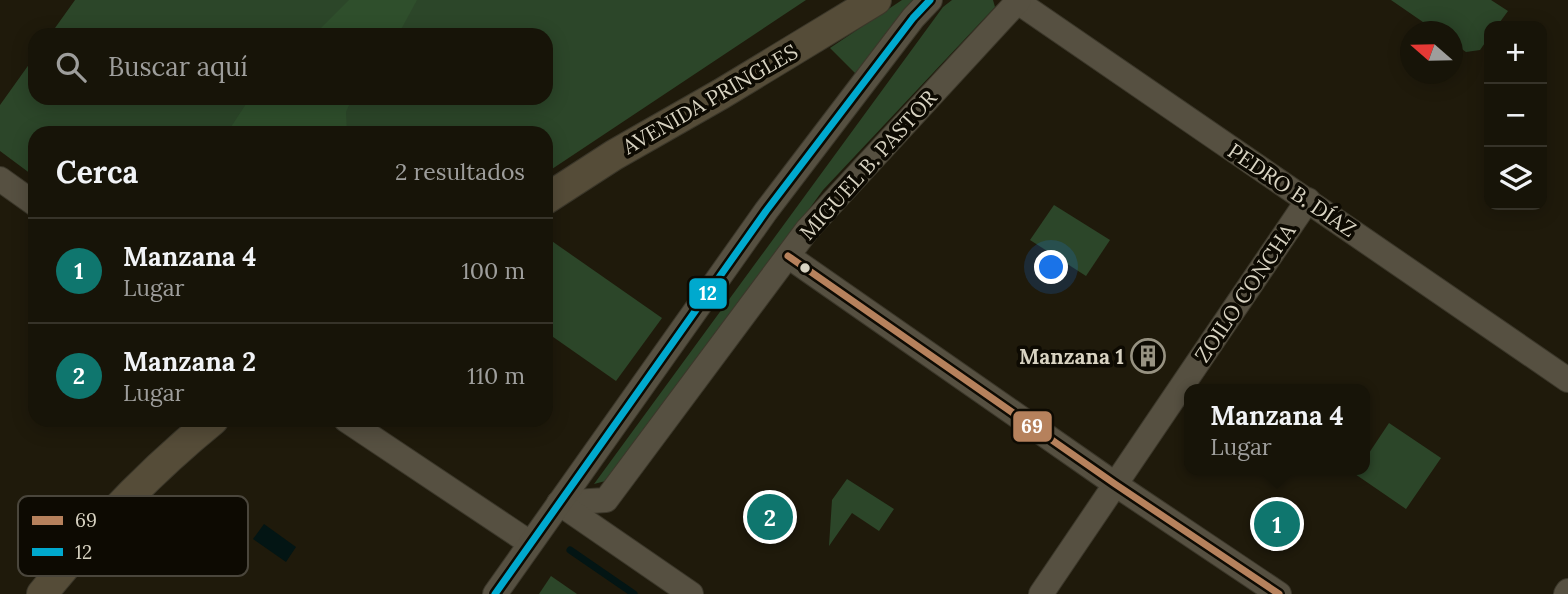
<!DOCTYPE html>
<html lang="es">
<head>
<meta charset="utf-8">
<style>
	body { margin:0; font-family:Lora,serif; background:#242116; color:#f1f3f6 }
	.controls { position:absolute; right:21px; top:21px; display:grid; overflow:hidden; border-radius:14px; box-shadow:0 4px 18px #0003 }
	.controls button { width:63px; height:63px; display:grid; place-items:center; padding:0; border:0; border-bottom:2px solid #363329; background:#171408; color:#f1f3f6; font:35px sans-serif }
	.compass { position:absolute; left:1400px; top:21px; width:63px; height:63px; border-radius:50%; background:#171408; box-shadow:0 4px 18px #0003; rotate:290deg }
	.you { position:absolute; left:1052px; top:268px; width:24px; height:24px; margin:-18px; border:5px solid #fff; border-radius:50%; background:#1a73e8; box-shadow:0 0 0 10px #1a73e833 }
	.badge { display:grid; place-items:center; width:46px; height:46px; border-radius:50%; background:#0f766e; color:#fff; font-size:23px; font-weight:700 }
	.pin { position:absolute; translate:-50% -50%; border:4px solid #fff; box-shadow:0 2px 7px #0006 }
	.popup { position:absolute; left:1184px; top:384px; width:186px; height:91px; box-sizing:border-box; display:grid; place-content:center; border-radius:14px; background:#171408; filter:drop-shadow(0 2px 5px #0005); font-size:23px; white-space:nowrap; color:#9e9e9c }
	.popup b { font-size:26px; color:#f1f3f6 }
	.popup::after { content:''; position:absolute; left:50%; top:100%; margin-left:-14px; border:14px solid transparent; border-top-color:#171408 }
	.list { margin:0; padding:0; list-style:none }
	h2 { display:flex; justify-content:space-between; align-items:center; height:91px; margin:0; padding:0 28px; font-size:30px }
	h2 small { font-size:23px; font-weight:400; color:#9e9e9c }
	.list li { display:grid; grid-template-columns:46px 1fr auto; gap:21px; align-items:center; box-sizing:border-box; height:105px; padding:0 28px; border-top:2px solid #363329 }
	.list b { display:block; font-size:26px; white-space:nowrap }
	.list p { margin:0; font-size:23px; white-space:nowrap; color:#9e9e9c }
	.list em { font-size:23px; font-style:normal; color:#9e9e9c }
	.icon { flex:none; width:38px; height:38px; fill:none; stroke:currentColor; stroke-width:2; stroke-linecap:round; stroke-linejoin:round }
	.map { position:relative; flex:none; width:1568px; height:594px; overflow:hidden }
	.search { position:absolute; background:#171408; box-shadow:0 4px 18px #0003; left:28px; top:28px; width:525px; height:77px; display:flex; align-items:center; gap:18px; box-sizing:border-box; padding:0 24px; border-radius:21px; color:#9e9e9c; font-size:26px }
	.panel { position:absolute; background:#171408; box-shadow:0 4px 18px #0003; left:28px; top:126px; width:525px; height:301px; border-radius:21px }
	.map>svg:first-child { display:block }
	.green { fill:#2c4629 }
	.forest { fill:#2f4f2c }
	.water { fill:#031514 }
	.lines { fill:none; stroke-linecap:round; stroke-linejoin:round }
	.stream { stroke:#031514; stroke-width:7 }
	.minor-casing { stroke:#3b372a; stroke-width:26 }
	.major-casing { stroke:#3b372a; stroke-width:32 }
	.minor { stroke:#565041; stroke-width:24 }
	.major { stroke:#554c38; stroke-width:30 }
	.bus-1-casing { stroke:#0d0a02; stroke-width:12 }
	.bus-2-casing { stroke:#0d0a02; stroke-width:12 }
	.bus-1 { stroke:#b6815c; stroke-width:7 }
	.bus-2 { stroke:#00a9ce; stroke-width:7 }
	.bus-dot { fill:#d8d3c2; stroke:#0d0a02; stroke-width:2.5 }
	.labels { text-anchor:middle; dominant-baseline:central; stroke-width:7; stroke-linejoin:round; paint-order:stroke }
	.street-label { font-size:21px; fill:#d8d3c2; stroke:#0d0a02 }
	.poi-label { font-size:21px; font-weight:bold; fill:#d8d3c2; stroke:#0d0a02; text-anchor:end }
	.key { fill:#0d0a02; stroke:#4a463c; stroke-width:2 }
	.key-label { font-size:19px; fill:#d8d3c2 }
	.line-badge { stroke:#0d0a02; stroke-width:2.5 }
	.badge-label { font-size:19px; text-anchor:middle; font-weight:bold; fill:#fff }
</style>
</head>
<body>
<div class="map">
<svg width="1568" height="594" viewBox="0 0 1568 594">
	<rect width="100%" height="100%" fill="#1f1a0b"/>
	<!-- green -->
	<g class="green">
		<polygon points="75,0 806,0 546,173 546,133 35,133 35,177 0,151 0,105 35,56 35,98 546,98 546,35 50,35"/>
		<polygon points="902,0 914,0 856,74 830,48"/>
		<polygon points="952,0 993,0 995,7 823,190 613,479 594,484 943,7"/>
		<polygon points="1391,0 1491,0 1508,11 1497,26 1489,26 1489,37 1480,50 1466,52 1453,43 1452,32 1436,31"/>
		<polygon points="1054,205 1110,240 1086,276 1030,240"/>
		<polygon points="546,237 662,318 616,381 546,332"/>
		<polygon points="1389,423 1441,458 1406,509 1355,474 1357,470 1364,470 1365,459"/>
		<polygon points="847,479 894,509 879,531 852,513 829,546 832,500"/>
		<polygon points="551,576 577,594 539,594"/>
	</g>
	<!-- forest -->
	<g class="forest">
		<polygon points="349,0 417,0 398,35 314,35"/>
		<polygon points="250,98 352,98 346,112 347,133 227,133"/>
	</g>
	<!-- water -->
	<polygon class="water" points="264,524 296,547 286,562 253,539"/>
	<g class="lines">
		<!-- stream -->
		<polyline class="stream" points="570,550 634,594"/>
		<!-- minor casing -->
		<g class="minor-casing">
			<g id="minor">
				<polyline points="1015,0 1568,380"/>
				<polyline points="0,179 35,204"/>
				<polyline points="788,256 1115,484 1279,594"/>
				<polyline points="346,420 530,543"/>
				<polyline points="559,503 606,500 807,230 1019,0"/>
				<polyline points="559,503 691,594"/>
				<polyline points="495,594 766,211 913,18 930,0"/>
				<polyline points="1041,594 1308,200"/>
				<polyline points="1566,594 1568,591"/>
			</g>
		</g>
		<!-- major casing -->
		<g class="major-casing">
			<g id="major">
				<polyline points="546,199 614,155 721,94 876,0"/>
				<path d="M42,594c52,-64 107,-122 171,-174"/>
			</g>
		</g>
		<!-- minor -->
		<use href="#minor" class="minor"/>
		<!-- major -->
		<use href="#major" class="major"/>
		<!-- bus-1 casing -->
		<g class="bus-1-casing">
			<polyline id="bus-1" points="788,256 1115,484 1279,594"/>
		</g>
		<!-- bus-2 casing -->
		<g class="bus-2-casing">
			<polyline id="bus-2" points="495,594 766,211 913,18 930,0"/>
		</g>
		<!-- bus-1 -->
		<use href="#bus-1" class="bus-1"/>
		<!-- bus-2 -->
		<use href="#bus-2" class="bus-2"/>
	</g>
	<!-- icons -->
	<defs>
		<g id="building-ring" transform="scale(1.75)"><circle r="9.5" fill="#0d0a02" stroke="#979282" stroke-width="1.5"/><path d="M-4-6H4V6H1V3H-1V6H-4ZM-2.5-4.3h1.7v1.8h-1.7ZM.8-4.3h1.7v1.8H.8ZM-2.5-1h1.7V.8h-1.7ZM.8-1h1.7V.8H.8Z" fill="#979282"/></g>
	</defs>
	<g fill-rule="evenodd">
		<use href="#building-ring" x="1148" y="356"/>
	</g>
	<!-- markers -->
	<circle class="bus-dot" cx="805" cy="268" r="6"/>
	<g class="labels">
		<!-- street labels -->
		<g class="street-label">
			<text transform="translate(710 99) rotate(-30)">AVENIDA PRINGLES</text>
			<text transform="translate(868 165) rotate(-48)">MIGUEL B. PASTOR</text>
			<text transform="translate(1292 190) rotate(34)">PEDRO B. DÍAZ</text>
			<text transform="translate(1245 293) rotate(-56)">ZOILO CONCHA</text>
		</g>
		<!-- poi labels -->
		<g class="poi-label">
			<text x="1124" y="356">Manzana 1</text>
		</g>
	</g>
	<!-- legend -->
	<rect x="18" y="496" width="230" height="80" rx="10" class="key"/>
	<rect x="32" y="516" width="31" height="9" fill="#b6815c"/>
	<rect x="32" y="548" width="31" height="8" fill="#00a9ce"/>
	<g class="key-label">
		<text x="75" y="527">69</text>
		<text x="75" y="559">12</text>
	</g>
	<g class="line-badge">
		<rect x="688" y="277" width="40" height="33" rx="7" fill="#00a9ce"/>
		<rect x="1012" y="410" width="41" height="33" rx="7" fill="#b6815c"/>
	</g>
	<g class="badge-label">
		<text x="708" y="300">12</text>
		<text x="1032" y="433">69</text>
	</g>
</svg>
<div class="controls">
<button>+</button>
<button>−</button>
<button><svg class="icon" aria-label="layers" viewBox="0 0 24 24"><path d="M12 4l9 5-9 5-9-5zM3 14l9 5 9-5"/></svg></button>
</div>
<svg class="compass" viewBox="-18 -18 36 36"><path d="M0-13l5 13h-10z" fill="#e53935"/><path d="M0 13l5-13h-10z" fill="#9e9e9c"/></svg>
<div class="you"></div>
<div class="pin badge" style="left:1277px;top:524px">1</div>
<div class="popup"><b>Manzana 4</b>Lugar</div>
<div class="pin badge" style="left:770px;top:517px">2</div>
<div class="search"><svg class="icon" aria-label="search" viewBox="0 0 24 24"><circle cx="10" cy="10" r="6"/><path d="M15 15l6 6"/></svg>Buscar aquí</div>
<section class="panel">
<h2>Cerca<small>2 resultados</small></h2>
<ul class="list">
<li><span class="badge">1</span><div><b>Manzana 4</b><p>Lugar</p></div><em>100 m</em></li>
<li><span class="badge">2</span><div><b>Manzana 2</b><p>Lugar</p></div><em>110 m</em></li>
</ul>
</section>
</div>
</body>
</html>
